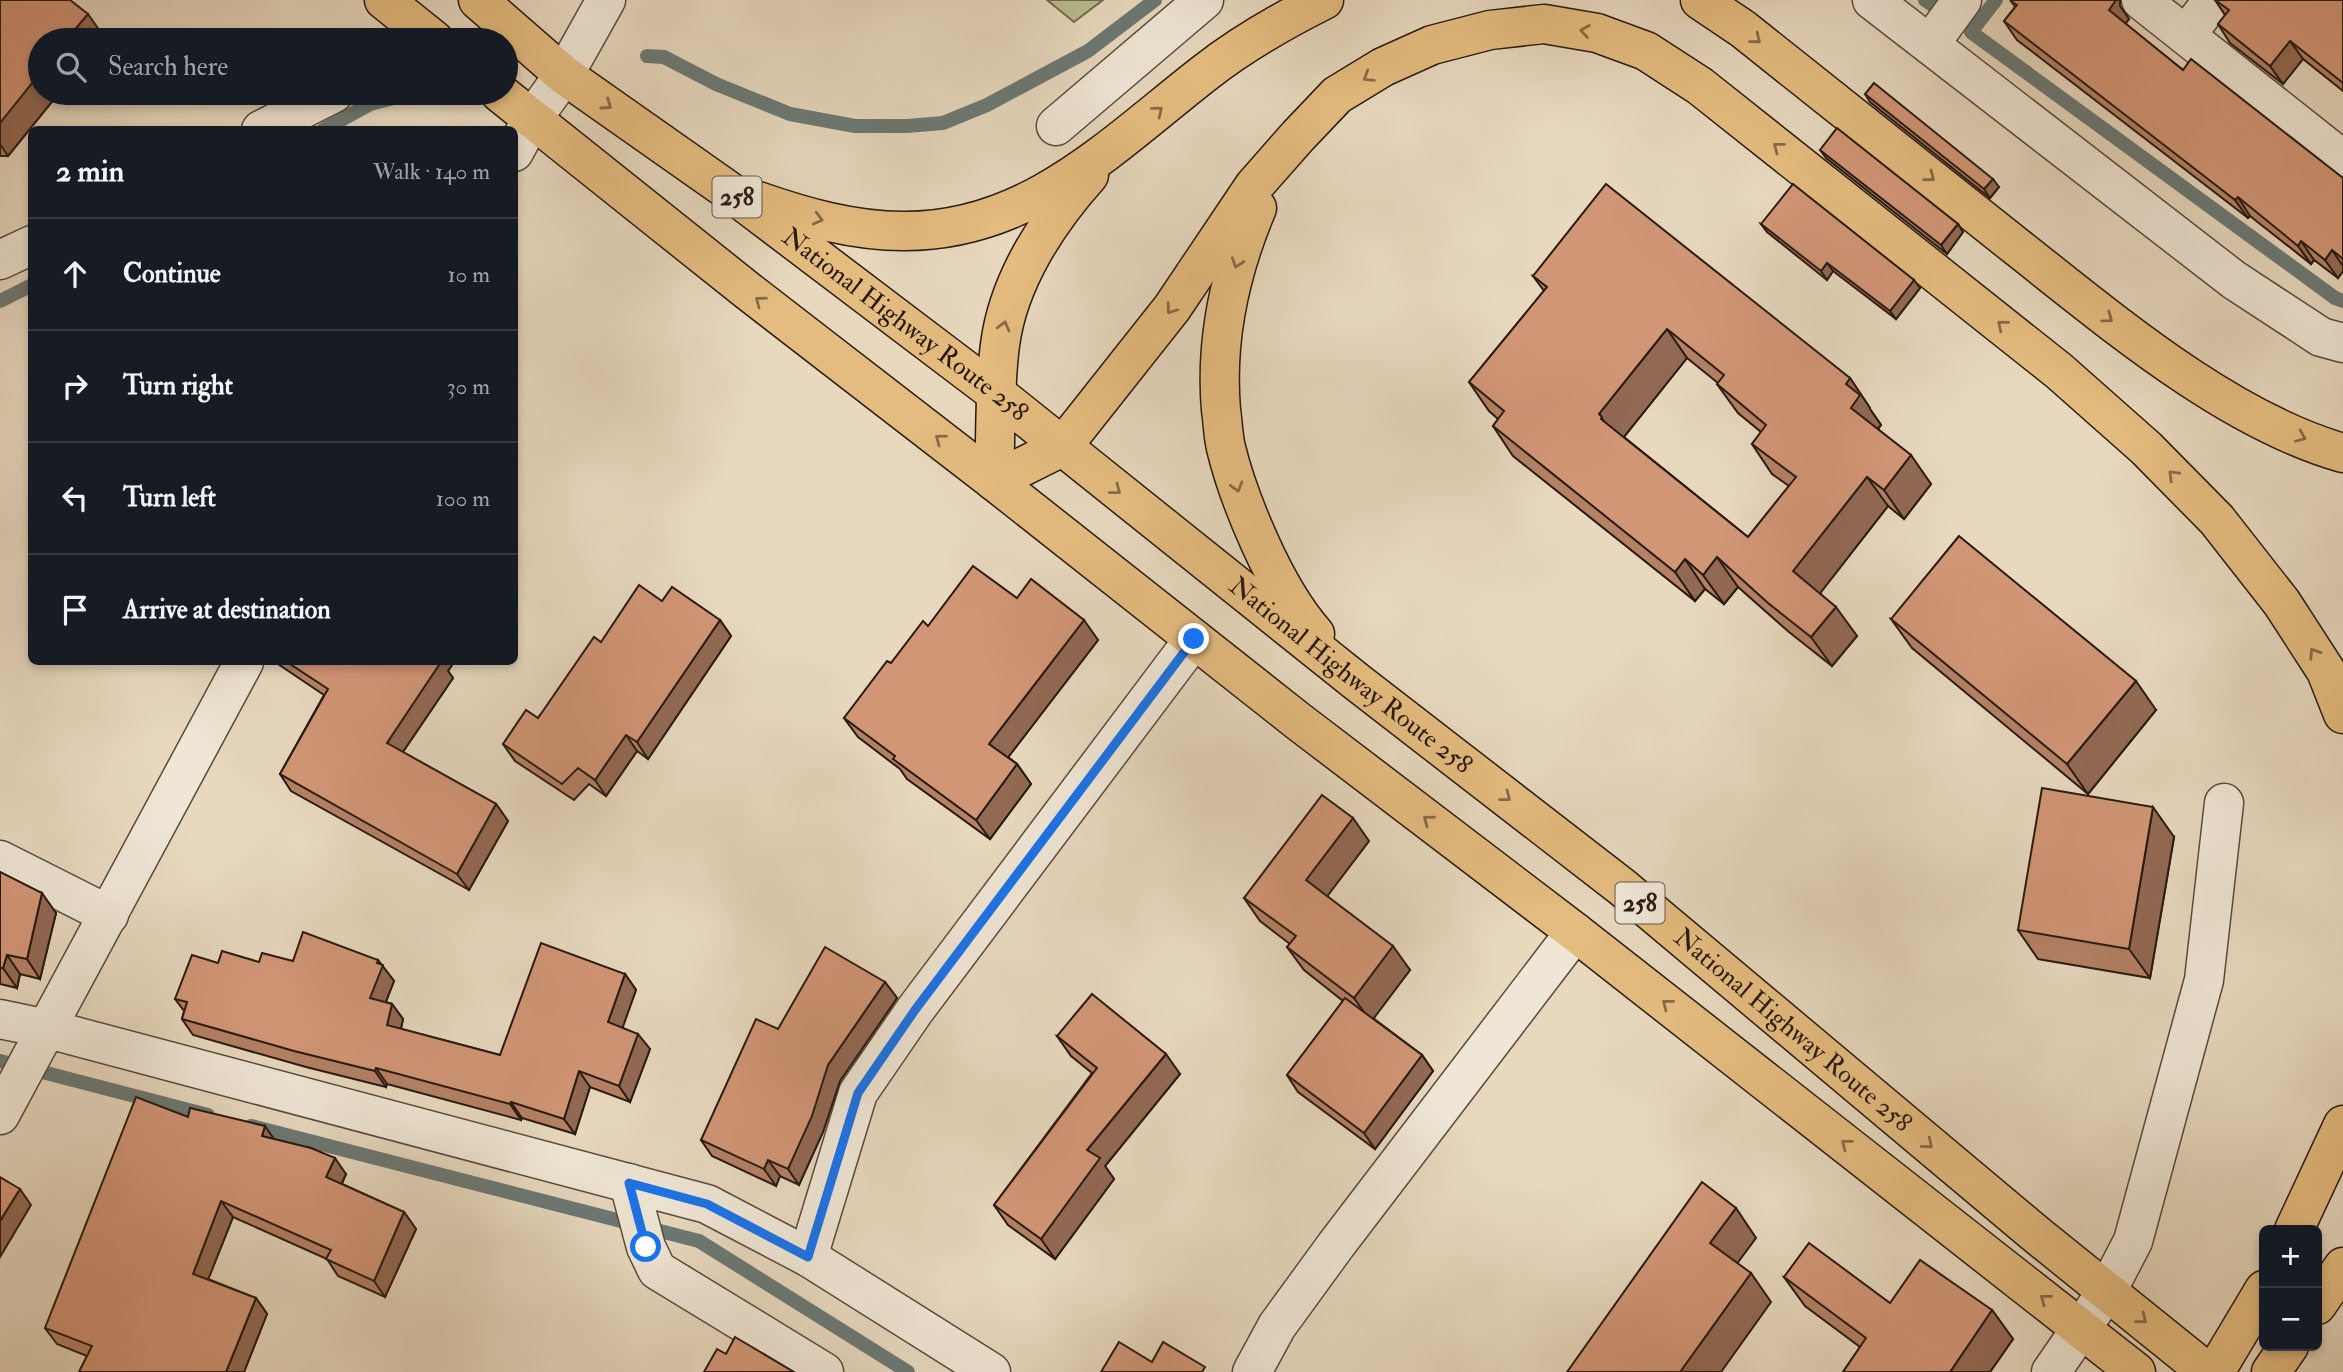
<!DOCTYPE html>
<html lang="en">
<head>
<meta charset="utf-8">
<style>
	body { margin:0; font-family:"IM FELL Double Pica",serif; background:#242831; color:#f1f3f6 }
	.controls { position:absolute; right:21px; bottom:21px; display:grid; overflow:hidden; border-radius:10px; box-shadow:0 4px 10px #0003 }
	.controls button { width:63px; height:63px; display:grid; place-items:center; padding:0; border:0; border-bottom:2px solid #363941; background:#171b24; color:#f1f3f6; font:35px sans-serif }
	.stop { position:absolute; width:21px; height:21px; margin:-16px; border:5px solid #1a73e8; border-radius:50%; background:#fff }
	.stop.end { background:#1a73e8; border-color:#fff; box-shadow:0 2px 7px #0008 }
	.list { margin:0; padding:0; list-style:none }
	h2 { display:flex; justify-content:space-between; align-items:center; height:91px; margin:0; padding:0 28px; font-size:30px }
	h2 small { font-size:23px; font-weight:400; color:#9ea1a6 }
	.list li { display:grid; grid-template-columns:46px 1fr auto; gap:21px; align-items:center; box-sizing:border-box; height:112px; padding:0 28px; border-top:2px solid #363941 }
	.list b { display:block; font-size:26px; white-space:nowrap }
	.list em { font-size:23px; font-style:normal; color:#9ea1a6 }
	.icon { flex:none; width:38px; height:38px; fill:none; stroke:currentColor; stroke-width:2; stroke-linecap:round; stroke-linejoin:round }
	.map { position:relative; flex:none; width:2343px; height:1372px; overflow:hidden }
	.search { position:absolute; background:#171b24; box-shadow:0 4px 10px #0003; left:28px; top:28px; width:490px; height:77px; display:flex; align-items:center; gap:18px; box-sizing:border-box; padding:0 24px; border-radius:38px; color:#9ea1a6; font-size:26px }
	.panel { position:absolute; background:#171b24; box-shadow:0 4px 10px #0003; left:28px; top:126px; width:490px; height:539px; border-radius:10px }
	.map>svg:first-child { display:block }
	.green { fill:#babd8e; stroke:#716c50; stroke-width:2 }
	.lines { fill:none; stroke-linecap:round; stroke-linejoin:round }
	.stream { stroke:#6b7975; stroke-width:14 }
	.minor-casing { stroke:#584a3d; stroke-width:41 }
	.highway-casing { stroke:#281a12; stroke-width:41 }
	.minor { stroke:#efe6d5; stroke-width:38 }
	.highway { stroke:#e4bc7f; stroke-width:38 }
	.wall { fill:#b48165; stroke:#281a12; stroke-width:2; fill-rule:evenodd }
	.shaded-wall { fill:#926953; stroke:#281a12; stroke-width:2 }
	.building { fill:#d19676; stroke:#281a12; stroke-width:2; fill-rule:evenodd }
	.oneway { stroke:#866b48 }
	.route { stroke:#1a73e8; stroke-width:9 }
	.labels { text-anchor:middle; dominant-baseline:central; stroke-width:7; stroke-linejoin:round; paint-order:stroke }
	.shield { fill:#efe6d5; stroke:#64574c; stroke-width:2 }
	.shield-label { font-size:24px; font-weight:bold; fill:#281a12 }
	.street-label { font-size:26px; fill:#281a12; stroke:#efe6d5 }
</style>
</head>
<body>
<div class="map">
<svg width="2343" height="1372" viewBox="0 0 2343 1372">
	<rect width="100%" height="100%" fill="#e7d8be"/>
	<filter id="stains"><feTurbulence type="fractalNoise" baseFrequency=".00286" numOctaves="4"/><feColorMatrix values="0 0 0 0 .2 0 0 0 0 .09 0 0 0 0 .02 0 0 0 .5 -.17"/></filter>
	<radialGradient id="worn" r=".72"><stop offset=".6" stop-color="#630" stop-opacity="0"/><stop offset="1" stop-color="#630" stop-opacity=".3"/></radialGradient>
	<!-- green -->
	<polygon class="green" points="1047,0 1103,0 1074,22"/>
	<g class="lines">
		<!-- stream -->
		<g class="stream">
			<polyline points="1925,0 1947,15"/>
			<polyline points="1996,0 1971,32 2335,298 2343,301"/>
			<polyline points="647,56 664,57 716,84 790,114 855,126 907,126 943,123 987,105 1088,51 1155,0"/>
			<polyline points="323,130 370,104 413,93"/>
			<polyline points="0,301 32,285"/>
			<polyline points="0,1061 208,1115"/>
			<polyline points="251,1126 699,1241 908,1372"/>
		</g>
		<!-- minor casing -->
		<g class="minor-casing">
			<g id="minor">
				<polyline points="1872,0 2234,280 2321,337 2343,343"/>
				<polyline points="2141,0 2343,160"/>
				<polyline points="2186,35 2213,0"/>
				<polyline points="1930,44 1962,0"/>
				<polyline points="1056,126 1204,0"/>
				<polyline points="261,130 334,93"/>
				<polyline points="514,152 532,119 564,75 606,0"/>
				<polyline points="0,260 32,245"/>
				<polyline points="0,860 109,915"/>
				<polyline points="0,1019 48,1029 707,1204 808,1257 991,1372"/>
				<polyline points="0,1115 244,662"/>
				<polyline points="629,1183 646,1247 657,1270 824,1372"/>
				<polyline points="808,1257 858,1093 915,1010 1194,639"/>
				<polyline points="1252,1372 1277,1326 1336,1245 1575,932"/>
				<polyline points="2051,1372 2107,1291 2133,1241 2204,980 2224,803"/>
			</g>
		</g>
		<!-- highway casing -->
		<g class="highway-casing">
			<g id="highway">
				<polyline points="384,0 434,40"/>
				<path id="s1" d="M478,0l86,75 165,116 268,203 360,288 265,205 415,348 170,137"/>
				<path d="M1700,0l43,29c91,73 183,145 274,218 94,74 210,173 326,206"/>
				<polyline points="500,93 748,291 994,481 1298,721 1575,932 2136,1372"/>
				<path d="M758,201c46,16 95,30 145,30 127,1 210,-87 303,-159 37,-29 76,-51 118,-72"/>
				<path d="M1257,208c-27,64 -42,132 -36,202 2,13 2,26 5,38 8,33 20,64 34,95 14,31 32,65 55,91"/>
				<polyline points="994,481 1062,447 1172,308 1254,186 1298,136 1337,95 1383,67 1432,45 1490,30 1544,24 1597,33 1646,51 1700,86 2059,371 2146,448 2217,520 2282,603 2326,671 2343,714"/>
				<path d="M994,481c2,-45 0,-91 6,-136 8,-63 47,-123 89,-170"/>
				<polyline points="2294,1230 2343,1125"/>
				<polyline points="2317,1305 2343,1267"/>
				<polyline points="2215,1372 2264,1290"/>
				<polyline points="2271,1372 2289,1346"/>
			</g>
		</g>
		<!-- minor -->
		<use href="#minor" class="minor"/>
		<!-- highway -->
		<use href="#highway" class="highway"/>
	</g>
	<!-- wall -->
	<g class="wall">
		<polygon points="0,0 104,37 40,93 59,93 8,156 0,156"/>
		<polygon points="2215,0 2343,0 2343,91 2303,59 2283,84 2230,43 2218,24 2225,15"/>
		<polygon points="2011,1 2120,6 2129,19 2125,24 2183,70 2343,178 2343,271 2338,278 2314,260 2311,264 2250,216 2248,218 2017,40 2004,21 2015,7"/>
		<polygon points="1865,94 1999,187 1990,198 1870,102"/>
		<polygon points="1820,150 1958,224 1963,232 1947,254 1826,158"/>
		<polygon points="1761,224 1920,288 1896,319 1833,271 1827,280 1767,232"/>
		<path d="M1533,276l317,102 20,30v1l11,16 -3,4 53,55 -27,35 -16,-13 -68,87 37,43 -25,30 -43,-34 -51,-45 -14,17 -19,-15 -10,12 -182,-145 -20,-30 5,-7 -9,-8 -20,-29 75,-91zM1687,358l31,25 -1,1 21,29 23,19 -9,12 20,30 17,12 -41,51 -124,-100z"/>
		<polygon points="1017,598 1098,640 1008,757 1017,764 1031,784 990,839 907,779 900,769 858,737 844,718 891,663 928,626"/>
		<polygon points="662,601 720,620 731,636 648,759 637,751 606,796 589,784 574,800 515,761 503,744 538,718 601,642"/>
		<polygon points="1891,619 2156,710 2088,794 1912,648"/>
		<polygon points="275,662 454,662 448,671 453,678 403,752 496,804 508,821 469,890 291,791 280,774 324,695"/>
		<polygon points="2174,837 2150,978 2038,959 2018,930"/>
		<polygon points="1369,841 1327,896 1410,970 1373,1018 1422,1055 1433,1071 1375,1149 1298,1092 1287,1075 1343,1001 1304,970 1287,947 1290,944 1260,921 1244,898"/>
		<polygon points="0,872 56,913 40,979 20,974 17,988 0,984"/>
		<polygon points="378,960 394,981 386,1002 392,1004 403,1019 401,1029 500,1055 625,974 636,990 622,1027 650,1049 630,1102 590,1087 575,1134 522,1118 521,1120 387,1084 386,1087 306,1067 193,1035 182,1019 184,1011 175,999 218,963"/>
		<polygon points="885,982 897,998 840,1081 823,1132 799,1185 780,1176 776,1186 712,1156 701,1140 778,1029"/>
		<polygon points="1057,1036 1180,1074 1105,1166 1114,1179 1055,1259 1008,1225 994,1205 1092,1073 1071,1056"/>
		<polygon points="188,1117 274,1139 346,1174 342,1184 404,1212 416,1229 385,1297 338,1276 327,1259 233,1217 208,1279 256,1298 267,1314 244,1372 79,1372 87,1356 57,1344 45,1328"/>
		<polygon points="1784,1277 1890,1303 1992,1310 2013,1339 1990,1372 1843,1372 1860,1347 1805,1306"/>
	</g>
	<!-- shaded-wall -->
	<g class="shaded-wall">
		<polygon points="2115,0 2120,0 2120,6 2129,19 2122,29 2109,10"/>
		<polygon points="88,14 104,37 101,40 66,40"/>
		<polygon points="2290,41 2303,59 2283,84 2270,66"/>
		<polygon points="40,73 40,93 59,93 8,156 0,144 0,123"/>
		<polygon points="1993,179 1999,187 1990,198 1984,189"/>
		<polygon points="2238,197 2250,216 2248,218 2235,200"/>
		<polygon points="1958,224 1963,232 1947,254 1941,245"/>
		<polygon points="2301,241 2314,260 2311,264 2298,246"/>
		<polygon points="2332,250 2343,266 2343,271 2338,278 2325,260"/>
		<polygon points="1827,263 1833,271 1827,280 1821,271"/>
		<polygon points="1914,280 1920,288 1896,319 1890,311"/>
		<polygon points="1667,329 1687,358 1620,442 1622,448 1599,414"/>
		<polygon points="1850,378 1870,408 1870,409 1881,425 1871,437 1851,408 1846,384"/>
		<polygon points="1911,455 1931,484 1904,519 1884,490"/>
		<polygon points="1867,477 1888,506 1814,601 1793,571"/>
		<polygon points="1717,557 1738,587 1724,604 1703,575"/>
		<polygon points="1685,559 1705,589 1695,601 1675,572"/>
		<polygon points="1836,607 1857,636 1832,666 1811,637"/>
		<polygon points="720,620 731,636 648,759 637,742"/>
		<polygon points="1084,620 1098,640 1003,764 989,744"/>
		<polygon points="438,662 454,662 448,671 453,678 398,759 387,743"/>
		<polygon points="2136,681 2156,710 2088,794 2067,764"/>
		<polygon points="626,735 637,751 606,796 595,780"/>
		<polygon points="1017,764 1031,784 990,839 976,820"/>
		<polygon points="496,804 508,821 469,890 457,874"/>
		<polygon points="2153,807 2174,837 2150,978 2129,949"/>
		<polygon points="1353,818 1369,841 1322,903 1306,880"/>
		<polygon points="42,893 56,913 40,979 27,959"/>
		<polygon points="1393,946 1410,970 1371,1022 1354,998"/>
		<polygon points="7,955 20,974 17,988 3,968"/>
		<polygon points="378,960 394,981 381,1014 370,998"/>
		<polygon points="625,974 636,990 619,1038 608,1022"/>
		<polygon points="885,982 897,998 840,1081 823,1132 799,1185 788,1169 828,1065"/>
		<polygon points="392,1004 403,1019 398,1041 387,1025"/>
		<polygon points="638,1034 650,1049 630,1102 619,1086"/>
		<polygon points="1166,1054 1180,1074 1105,1166 1114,1179 1055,1259 1041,1239 1087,1150"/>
		<polygon points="1422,1055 1433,1071 1375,1149 1364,1133"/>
		<polygon points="376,1068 387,1084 386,1087 375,1071"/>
		<polygon points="579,1071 590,1087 575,1134 564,1119"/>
		<polygon points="511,1102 522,1118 521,1120 510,1104"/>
		<polygon points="265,1126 276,1142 262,1136"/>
		<polygon points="335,1158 346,1174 337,1193 326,1177"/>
		<polygon points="768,1160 780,1176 776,1186 764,1169"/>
		<polygon points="20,1189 31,1205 0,1257 0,1221"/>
		<polygon points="221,1201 233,1217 204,1290 193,1274"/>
		<polygon points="1736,1208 1756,1238 1730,1273 1710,1243"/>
		<polygon points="404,1212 416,1229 385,1297 374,1281"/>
		<polygon points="1751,1273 1771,1302 1721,1372 1680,1372"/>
		<polygon points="256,1298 267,1314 244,1372 226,1372"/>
		<polygon points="1992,1310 2013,1339 1990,1372 1950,1372"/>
	</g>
	<!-- building -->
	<g class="building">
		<polygon points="0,0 70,0 88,14 66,40 40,40 40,73 0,123"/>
		<polygon points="2012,0 2116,0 2109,10 2183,70 2191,59 2343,178 2343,259 2332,250 2325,260 2301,241 2298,246 2238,197 2235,200 2004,21 2017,5 2011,1"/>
		<polygon points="2215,0 2343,0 2343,83 2290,41 2270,66 2218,24 2229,10"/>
		<polygon points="1874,83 1993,179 1984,189 1865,94"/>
		<polygon points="1837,128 1958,224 1941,245 1820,150"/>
		<path d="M1606,184l244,194 -4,6 14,11 -9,13 60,47 -27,35 -17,-13 -74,94 43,36 -25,30 -43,-34 -51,-46 -14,18 -18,-16 -10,13 -182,-146 11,-15 -35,-29 78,-95 -14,-11zM1667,329l57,46 -7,9 49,41 -14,19 44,33 -48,60 -147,-118 1,-2 -3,-3z"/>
		<polygon points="1793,184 1914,280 1890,311 1827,263 1821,271 1761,224"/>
		<polygon points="1959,536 2136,681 2067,764 1891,619"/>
		<polygon points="973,566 1017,598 1031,579 1084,620 989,744 1017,764 976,820 893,759 895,756 844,718 887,661 891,663 923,621 928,626"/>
		<polygon points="639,585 662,601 672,587 720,620 637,742 626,735 595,780 578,768 562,784 503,744 526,710 538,718 594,637 601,642"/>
		<polygon points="287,662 441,662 387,743 496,804 457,874 280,774 328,689"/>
		<polygon points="2042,788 2153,807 2129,949 2018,930"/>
		<polygon points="1322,795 1353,818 1306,880 1393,946 1354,998 1287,947 1296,936 1244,898"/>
		<polygon points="0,872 42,893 27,959 7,955 3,968 0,968"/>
		<polygon points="303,932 378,960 377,963 383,965 370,998 392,1004 387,1025 500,1055 541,943 625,974 608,1022 638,1034 619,1086 579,1071 564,1119 511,1102 510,1104 376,1068 375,1071 294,1051 182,1019 187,1002 175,999 192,955 218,963 222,951 259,962 262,953 293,961"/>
		<polygon points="825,947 885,982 828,1065 812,1116 788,1169 768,1160 764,1169 701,1140 756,1019 778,1029"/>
		<polygon points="1092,994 1166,1054 1087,1150 1100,1158 1041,1239 994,1205 1097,1068 1057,1036"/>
		<polygon points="1345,998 1422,1055 1364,1133 1287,1075"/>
		<polygon points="136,1097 188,1117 190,1108 265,1126 262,1136 311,1148 335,1158 326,1177 404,1212 374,1281 326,1259 331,1250 221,1201 193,1274 256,1298 226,1372 79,1372 92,1346 45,1328"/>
		<polygon points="0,1177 20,1189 0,1221"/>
		<polygon points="1702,1182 1736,1208 1710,1243 1751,1273 1680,1372 1567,1372"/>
		<polygon points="1809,1243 1890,1303 1920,1260 1992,1310 1950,1372 1843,1372 1866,1338 1784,1277"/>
		<polygon points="735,1337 794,1372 704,1372 717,1349 726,1354"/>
		<polygon points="1119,1342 1152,1362 1163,1342 1205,1367 1202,1372 1101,1372"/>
	</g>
	<!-- one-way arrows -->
	<defs><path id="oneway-chevron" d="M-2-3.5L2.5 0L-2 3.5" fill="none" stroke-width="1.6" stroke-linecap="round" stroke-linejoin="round" transform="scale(1.75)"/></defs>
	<g class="oneway">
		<use href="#oneway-chevron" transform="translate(1585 31) rotate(-171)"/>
		<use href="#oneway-chevron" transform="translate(1756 39) rotate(39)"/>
		<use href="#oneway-chevron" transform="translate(1368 77) rotate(148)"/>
		<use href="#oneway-chevron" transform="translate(607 105) rotate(35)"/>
		<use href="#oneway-chevron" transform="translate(1158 111) rotate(-39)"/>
		<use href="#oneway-chevron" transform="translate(1778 147) rotate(-142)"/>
		<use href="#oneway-chevron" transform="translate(1930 177) rotate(38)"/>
		<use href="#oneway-chevron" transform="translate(818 219) rotate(15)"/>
		<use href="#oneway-chevron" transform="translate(1237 263) rotate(108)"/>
		<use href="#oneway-chevron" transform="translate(760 301) rotate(-143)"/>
		<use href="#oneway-chevron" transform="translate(1171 309) rotate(126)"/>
		<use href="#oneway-chevron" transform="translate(2108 318) rotate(36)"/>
		<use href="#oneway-chevron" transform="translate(2002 325) rotate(-141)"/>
		<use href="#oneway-chevron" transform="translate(1004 326) rotate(-75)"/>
		<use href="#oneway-chevron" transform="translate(2301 437) rotate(23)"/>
		<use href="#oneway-chevron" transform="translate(940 439) rotate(-143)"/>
		<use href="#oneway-chevron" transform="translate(2173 475) rotate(-135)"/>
		<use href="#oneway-chevron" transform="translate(1237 487) rotate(74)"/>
		<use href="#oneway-chevron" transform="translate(1116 490) rotate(38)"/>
		<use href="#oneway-chevron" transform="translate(2314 653) rotate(-123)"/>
		<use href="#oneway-chevron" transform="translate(1506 797) rotate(38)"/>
		<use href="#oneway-chevron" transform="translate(1428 820) rotate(-143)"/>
		<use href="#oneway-chevron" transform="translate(1667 1004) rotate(-142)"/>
		<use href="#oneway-chevron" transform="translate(1846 1144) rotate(-142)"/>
		<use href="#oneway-chevron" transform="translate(1928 1144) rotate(40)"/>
		<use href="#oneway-chevron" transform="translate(2045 1299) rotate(-142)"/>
		<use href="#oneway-chevron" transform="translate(2142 1319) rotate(39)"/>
	</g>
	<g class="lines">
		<!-- route -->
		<polyline class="route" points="646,1247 629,1183 707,1204 808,1257 858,1093 915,1010 1194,639"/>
	</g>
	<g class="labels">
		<!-- shield labels -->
		<g class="shield">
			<rect x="712.5" y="176.5" width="49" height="41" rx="5"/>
			<rect x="1615.5" y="882.5" width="49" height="41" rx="5"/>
		</g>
		<g class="shield-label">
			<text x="737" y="197">258</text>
			<text x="1640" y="903">258</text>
		</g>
		<!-- street labels -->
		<g class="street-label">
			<text stroke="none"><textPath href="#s1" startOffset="537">National Highway Route 258</textPath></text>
			<text stroke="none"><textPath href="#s1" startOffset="1104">National Highway Route 258</textPath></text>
			<text stroke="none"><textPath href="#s1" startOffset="1671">National Highway Route 258</textPath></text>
		</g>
	</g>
	<rect width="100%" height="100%" filter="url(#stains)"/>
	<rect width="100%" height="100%" fill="url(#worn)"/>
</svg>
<div class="controls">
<button>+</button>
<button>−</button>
</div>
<div class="stop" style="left:646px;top:1247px"></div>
<div class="stop end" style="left:1194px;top:639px"></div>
<div class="search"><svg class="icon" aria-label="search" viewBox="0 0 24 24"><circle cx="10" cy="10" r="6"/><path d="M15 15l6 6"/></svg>Search here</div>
<section class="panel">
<h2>2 min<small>Walk · 140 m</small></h2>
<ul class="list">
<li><svg class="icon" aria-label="ahead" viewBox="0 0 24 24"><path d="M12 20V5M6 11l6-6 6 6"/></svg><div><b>Continue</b></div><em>10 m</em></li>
<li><svg class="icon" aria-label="right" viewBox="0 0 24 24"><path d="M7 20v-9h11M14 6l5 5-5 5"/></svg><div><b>Turn right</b></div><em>30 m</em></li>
<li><svg class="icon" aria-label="left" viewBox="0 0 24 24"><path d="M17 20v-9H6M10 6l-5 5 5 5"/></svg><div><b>Turn left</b></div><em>100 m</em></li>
<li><svg class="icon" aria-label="arrive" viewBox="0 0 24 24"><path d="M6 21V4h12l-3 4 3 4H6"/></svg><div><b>Arrive at destination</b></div></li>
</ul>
</section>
</div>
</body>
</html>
